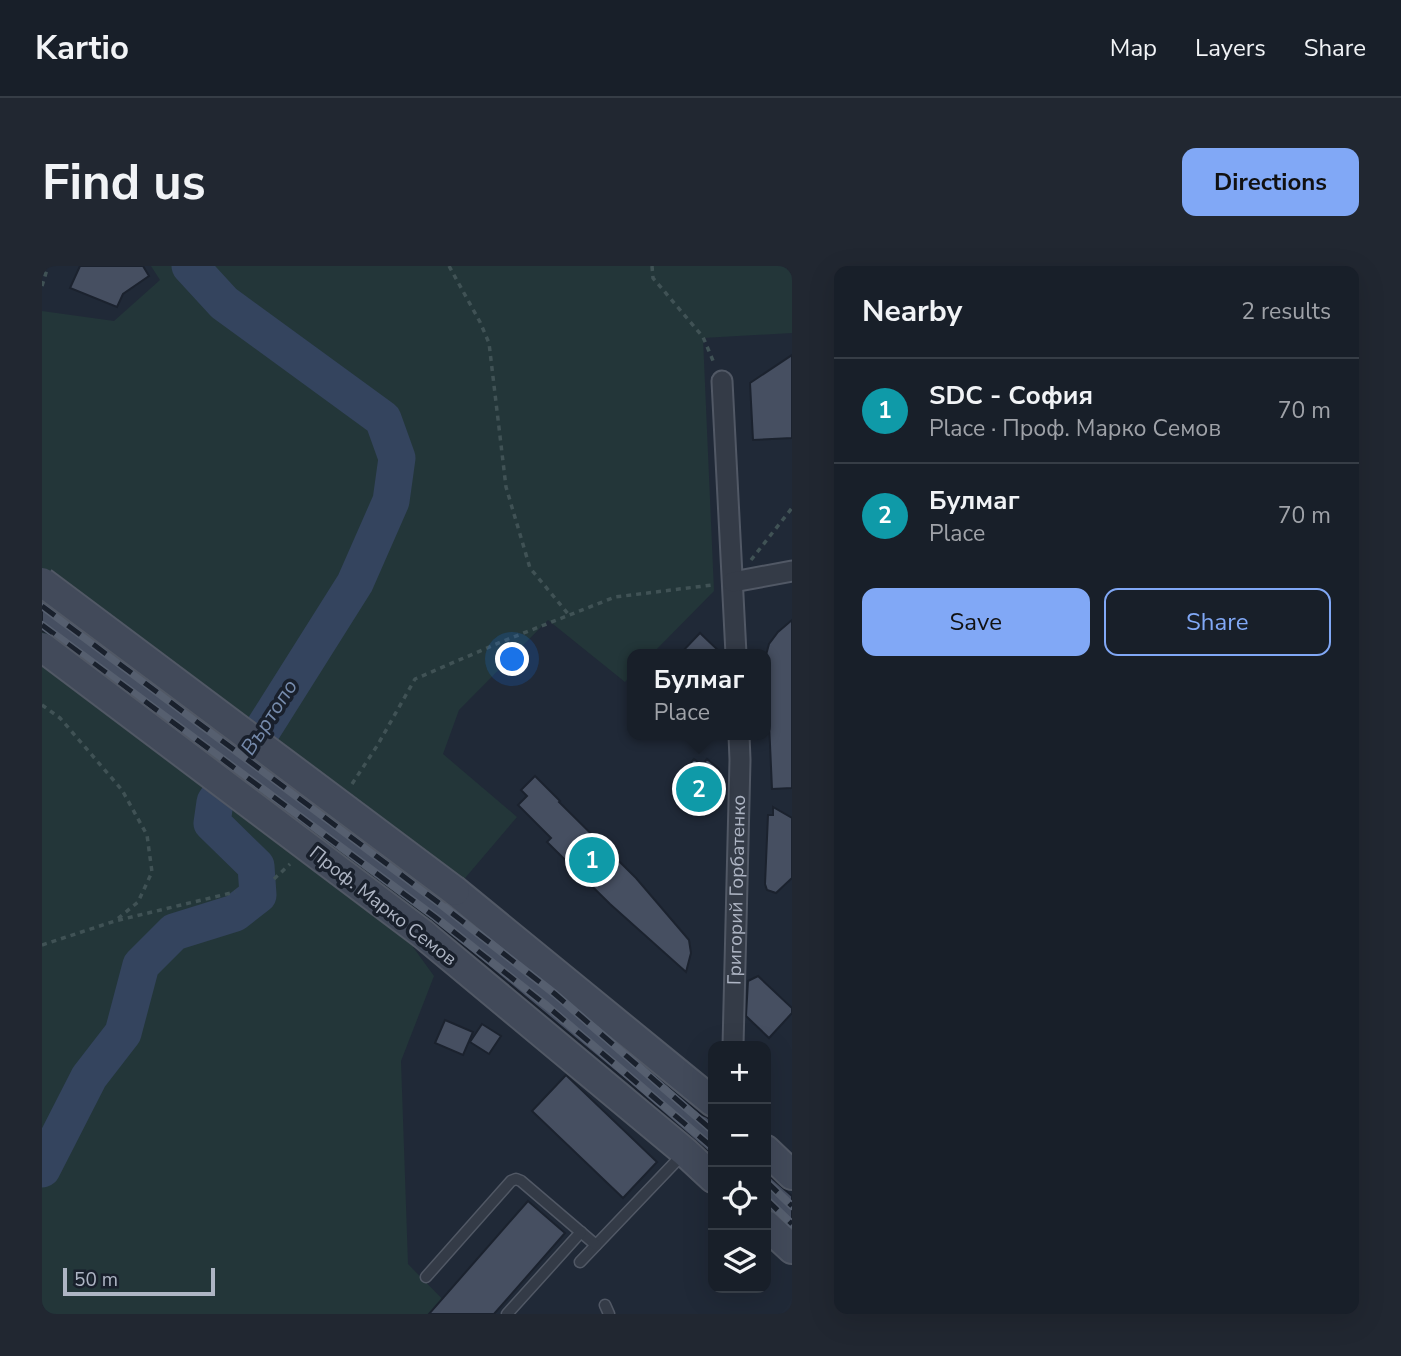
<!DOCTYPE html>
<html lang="en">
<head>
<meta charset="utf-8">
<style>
	body { margin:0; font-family:"Nunito Sans",sans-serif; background:#212731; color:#f1f3f6 }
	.controls { position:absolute; right:21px; bottom:21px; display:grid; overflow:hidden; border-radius:14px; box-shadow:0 7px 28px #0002 }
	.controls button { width:63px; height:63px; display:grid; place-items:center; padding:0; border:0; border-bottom:2px solid #363d46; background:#181f29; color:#f1f3f6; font:35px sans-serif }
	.scale { position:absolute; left:21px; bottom:18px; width:152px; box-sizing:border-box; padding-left:7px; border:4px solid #aeb5c4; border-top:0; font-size:19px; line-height:24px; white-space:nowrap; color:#aeb5c4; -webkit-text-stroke:5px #19202c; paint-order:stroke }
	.you { position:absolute; left:471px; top:394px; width:24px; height:24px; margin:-18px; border:5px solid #fff; border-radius:50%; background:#1a73e8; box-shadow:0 0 0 10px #1a73e833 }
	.badge { display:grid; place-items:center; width:46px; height:46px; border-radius:50%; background:#81a8f6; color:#fff; font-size:23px; font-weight:700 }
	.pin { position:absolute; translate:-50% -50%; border:4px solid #fff; box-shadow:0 2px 7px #0006 }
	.popup { position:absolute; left:585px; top:383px; width:144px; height:91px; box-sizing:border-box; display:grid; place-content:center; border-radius:14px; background:#181f29; filter:drop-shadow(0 2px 5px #0005); font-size:23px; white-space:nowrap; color:#9fa2a8 }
	.popup b { font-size:26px; color:#f1f3f6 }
	.popup::after { content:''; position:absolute; left:50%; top:100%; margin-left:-14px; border:14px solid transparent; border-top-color:#181f29 }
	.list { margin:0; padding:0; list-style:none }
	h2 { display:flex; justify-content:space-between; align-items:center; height:91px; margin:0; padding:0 28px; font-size:30px }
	h2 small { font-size:23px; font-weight:400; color:#9fa2a8 }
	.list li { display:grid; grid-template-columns:46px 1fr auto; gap:21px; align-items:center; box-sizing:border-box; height:105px; padding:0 28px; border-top:2px solid #363d46 }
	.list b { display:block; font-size:26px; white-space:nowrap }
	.list p { margin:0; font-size:23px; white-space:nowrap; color:#9fa2a8 }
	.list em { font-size:23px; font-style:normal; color:#9fa2a8 }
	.actions { display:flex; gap:14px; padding:21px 28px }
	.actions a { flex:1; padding:16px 0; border:2px solid #81a8f6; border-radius:14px; text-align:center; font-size:24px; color:#81a8f6 }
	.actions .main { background:#81a8f6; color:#111 }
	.icon { flex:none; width:38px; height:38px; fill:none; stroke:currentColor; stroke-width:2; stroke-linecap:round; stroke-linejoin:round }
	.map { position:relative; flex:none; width:750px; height:1048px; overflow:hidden; border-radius:14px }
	header { display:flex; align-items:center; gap:42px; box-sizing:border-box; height:98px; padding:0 35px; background:#181f29; border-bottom:2px solid #363d46 }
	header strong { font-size:33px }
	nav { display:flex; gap:38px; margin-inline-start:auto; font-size:24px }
	.intro { display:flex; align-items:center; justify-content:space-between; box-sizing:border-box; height:168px; padding:0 42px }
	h1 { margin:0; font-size:49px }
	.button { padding:18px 32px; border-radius:14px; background:#81a8f6; color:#111; font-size:24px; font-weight:700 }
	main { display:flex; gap:42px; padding:0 42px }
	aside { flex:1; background:#181f29; border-radius:14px; box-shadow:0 7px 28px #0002 }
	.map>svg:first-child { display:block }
	.green { fill:#233639 }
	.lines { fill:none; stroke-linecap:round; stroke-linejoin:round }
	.river { stroke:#34445e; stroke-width:37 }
	.building { fill:#464f61; stroke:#1b222e; stroke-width:2 }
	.lane-casing { stroke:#515865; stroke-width:13 }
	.street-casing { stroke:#515865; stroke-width:23 }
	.secondary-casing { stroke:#515865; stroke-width:32 }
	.path { stroke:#405255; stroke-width:3.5; stroke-dasharray:5 5; stroke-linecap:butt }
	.lane { stroke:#343b47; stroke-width:10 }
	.street { stroke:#343b47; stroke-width:19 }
	.secondary { stroke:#424a5a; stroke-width:28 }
	.rail-casing { stroke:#565f6f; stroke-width:8 }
	.rail { stroke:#19202c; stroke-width:5; stroke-dasharray:16; stroke-linecap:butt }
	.secondary-bridge-casing { stroke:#515865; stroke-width:32; stroke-linecap:butt }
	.secondary-bridge { stroke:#424a5a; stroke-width:28 }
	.labels { text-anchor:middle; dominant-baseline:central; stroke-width:7; stroke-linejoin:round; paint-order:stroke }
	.street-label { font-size:19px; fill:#aeb5c4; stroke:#19202c }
	.water-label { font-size:21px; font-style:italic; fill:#768bac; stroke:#19202c }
</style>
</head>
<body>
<header>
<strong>Kartio</strong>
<nav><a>Map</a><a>Layers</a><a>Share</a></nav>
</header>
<div class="intro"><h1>Find us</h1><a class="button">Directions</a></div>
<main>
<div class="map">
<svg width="750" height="1048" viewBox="0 0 750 1048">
	<rect width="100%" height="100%" fill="#202937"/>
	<!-- green -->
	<polygon class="green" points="109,0 750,0 750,67 661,72 672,325 610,388 590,388 590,408 583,416 506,354 417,444 401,488 475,551 424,611 371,681 392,710 359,795 366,998 415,1048 0,1048 0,45 72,55 118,14"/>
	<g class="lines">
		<!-- river -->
		<polyline class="river" points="0,903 47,811 81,767 99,699 132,666 193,647 216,629 214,600 170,557 173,536 199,498 313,317 349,235 355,192 341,153 182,37 148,0"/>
	</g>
	<!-- building -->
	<g class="building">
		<polygon points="38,0 101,0 107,10 81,28 75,41 28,22"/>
		<polygon points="750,89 750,172 711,174 708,117"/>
		<polygon points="0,337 403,638 660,849 665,851 671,857 671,890 586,816 392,655 10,368 0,365"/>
		<polygon points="750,354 750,522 730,523 724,389 727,378 736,366"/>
		<polygon points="658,367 680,388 638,388"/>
		<polygon points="652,493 660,499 665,493 677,503 679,528 661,549 647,538 649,535 630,518"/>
		<polygon points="493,510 518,535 517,536 594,612 647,674 649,687 644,706 568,638 505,576 509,572 476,539 485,530 479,524"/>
		<polygon points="731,541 750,552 750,612 734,627 725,624 723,618 726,549 731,549"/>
		<polygon points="716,710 750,742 750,747 727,772 704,750 706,715"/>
		<polygon points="403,754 431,766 421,789 393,777"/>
		<polygon points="440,758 459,770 447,788 428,776"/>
		<polygon points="524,809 615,896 581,932 490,845"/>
		<polygon points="724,907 750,930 750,960 735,946 728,943 724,943"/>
		<polygon points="486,935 523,967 452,1048 387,1048"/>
	</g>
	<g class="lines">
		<!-- lane casing -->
		<g class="lane-casing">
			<g id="lane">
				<polyline points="538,996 642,887"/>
				<polyline points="384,1011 469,915 474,913 479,915 554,979"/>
				<polyline points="563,1039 567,1048"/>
				<polyline points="465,1048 539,966"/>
			</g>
		</g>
		<!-- street casing -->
		<g class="street-casing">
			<g id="street">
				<polyline points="680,115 694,388"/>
				<polyline points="691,316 750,305"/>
				<path id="s1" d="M691,780l7,-286 -1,-25"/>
			</g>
		</g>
		<!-- secondary casing -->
		<g class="secondary-casing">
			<g id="secondary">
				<polyline points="413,625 671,836"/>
				<polyline points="381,668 643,886 671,912"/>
				<polyline points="724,884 750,909"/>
				<polyline points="724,959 750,983"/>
			</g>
		</g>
		<!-- path -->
		<g class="path">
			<polyline points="407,0 438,56 447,77 464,221 488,302 527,349"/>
			<polyline points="610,0 611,12 661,71 672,97"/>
			<polyline points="0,20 6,0"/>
			<polyline points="709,294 750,242"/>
			<polyline points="0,439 18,452 80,524 105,569 110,606 96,636 73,655"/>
			<polyline points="310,518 335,480 373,413 459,376 573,331 670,319"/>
			<polyline points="232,613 248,598"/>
			<polyline points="0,679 73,655 193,626"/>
		</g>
		<!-- lane -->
		<use href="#lane" class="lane"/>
		<!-- street -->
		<use href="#street" class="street"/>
		<!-- secondary -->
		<use href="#secondary" class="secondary"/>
		<!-- rail casing -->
		<g class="rail-casing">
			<g id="rail">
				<polyline points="0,340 401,640 513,728 671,865"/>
				<polyline points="0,359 393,651 505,740 671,882"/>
				<polyline points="724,915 750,940"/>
				<polyline points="724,933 750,958"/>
			</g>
		</g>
		<!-- rail -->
		<use href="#rail" class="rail"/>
		<!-- secondary-bridge casing -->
		<g class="secondary-bridge-casing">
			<g id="secondary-bridge">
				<polyline points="0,316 413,625"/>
				<polyline points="0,381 381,668"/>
			</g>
		</g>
		<!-- secondary-bridge -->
		<use href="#secondary-bridge" class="secondary-bridge"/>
	</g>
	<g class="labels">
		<!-- street labels -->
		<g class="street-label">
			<text stroke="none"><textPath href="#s1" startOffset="156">Григорий Горбатенко</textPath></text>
			<text transform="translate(341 640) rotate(38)">Проф. Марко Семов</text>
		</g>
		<!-- water labels -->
		<g class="water-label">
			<text transform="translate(227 451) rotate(-57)">Въртопо</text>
		</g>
	</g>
</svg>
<div class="controls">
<button>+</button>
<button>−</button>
<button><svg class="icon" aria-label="locate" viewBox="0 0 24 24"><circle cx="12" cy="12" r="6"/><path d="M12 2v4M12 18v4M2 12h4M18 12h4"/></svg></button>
<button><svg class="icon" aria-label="layers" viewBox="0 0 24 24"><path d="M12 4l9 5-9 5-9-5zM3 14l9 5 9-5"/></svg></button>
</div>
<div class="scale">50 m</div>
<div class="you"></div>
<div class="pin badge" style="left:550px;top:594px;background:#0f9aa8">1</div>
<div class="pin badge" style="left:657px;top:523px;background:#0f9aa8">2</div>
<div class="popup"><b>Булмаг</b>Place</div>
</div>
<aside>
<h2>Nearby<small>2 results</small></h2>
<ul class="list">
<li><span class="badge" style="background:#0f9aa8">1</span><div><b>SDC - София</b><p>Place · Проф. Марко Семов</p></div><em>70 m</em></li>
<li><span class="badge" style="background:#0f9aa8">2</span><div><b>Булмаг</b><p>Place</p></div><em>70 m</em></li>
</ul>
<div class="actions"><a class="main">Save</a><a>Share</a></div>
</aside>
</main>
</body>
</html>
